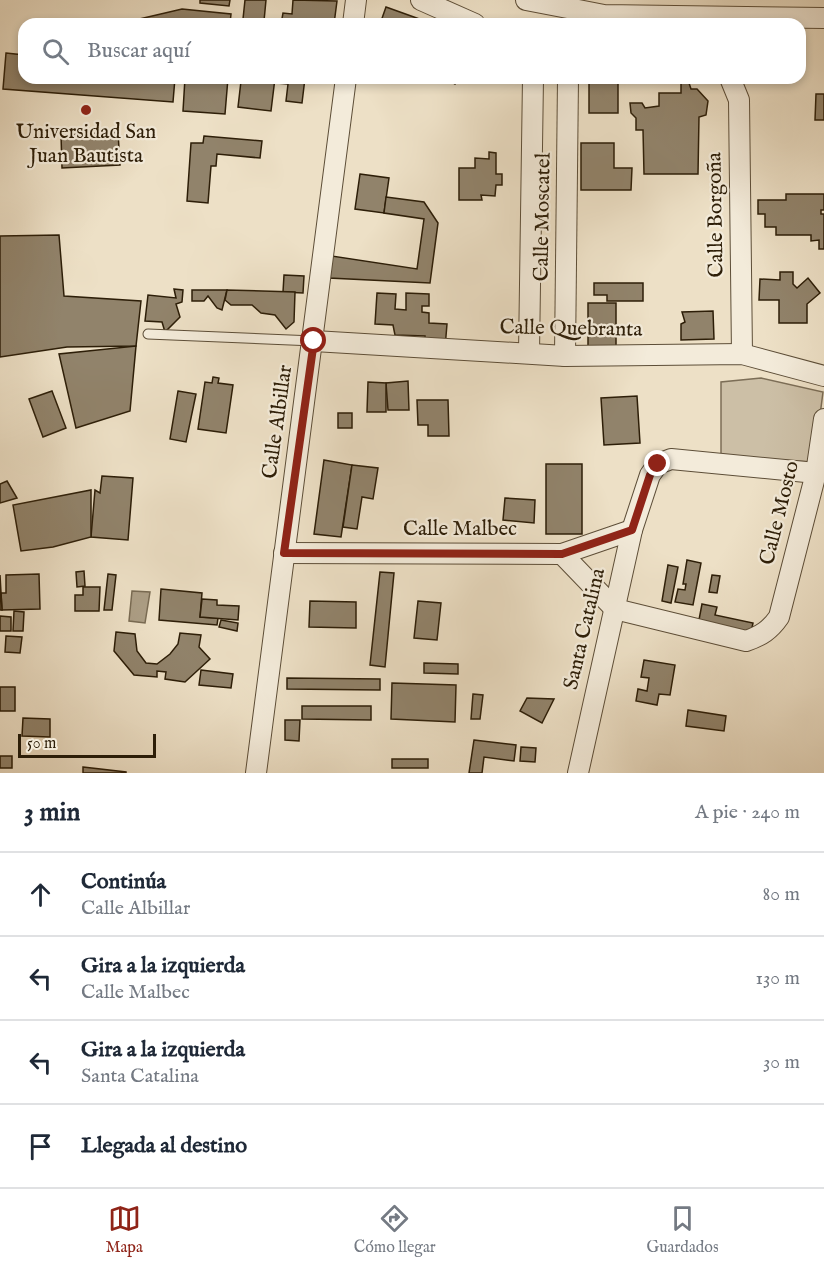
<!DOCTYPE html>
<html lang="es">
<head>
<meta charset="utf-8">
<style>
	body { margin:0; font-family:"IM FELL English",serif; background:#f6f6f7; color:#1f2937 }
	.scale { position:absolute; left:18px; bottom:15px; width:138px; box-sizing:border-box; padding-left:6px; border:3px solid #2d1e08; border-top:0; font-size:16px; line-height:21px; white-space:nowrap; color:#2d1e08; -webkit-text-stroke:4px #f3ebda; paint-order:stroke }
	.stop { position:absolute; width:18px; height:18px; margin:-14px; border:4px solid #8f2418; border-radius:50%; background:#fff }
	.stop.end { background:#8f2418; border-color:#fff; box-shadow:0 2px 6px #0008 }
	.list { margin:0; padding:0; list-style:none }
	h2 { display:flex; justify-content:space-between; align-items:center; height:78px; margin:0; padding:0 24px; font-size:26px }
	h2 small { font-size:20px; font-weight:400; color:#747a83 }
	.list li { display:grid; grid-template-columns:39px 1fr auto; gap:18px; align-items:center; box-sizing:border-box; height:84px; padding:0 24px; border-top:2px solid #e0e1e3 }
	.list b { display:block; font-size:22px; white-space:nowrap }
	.list p { margin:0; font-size:20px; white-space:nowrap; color:#747a83 }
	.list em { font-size:20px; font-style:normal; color:#747a83 }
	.icon { flex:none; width:33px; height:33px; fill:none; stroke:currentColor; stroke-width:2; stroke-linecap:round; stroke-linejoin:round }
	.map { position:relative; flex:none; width:824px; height:773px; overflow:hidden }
	.search { position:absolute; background:#fff; box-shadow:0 3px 9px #0003; left:18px; right:18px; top:18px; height:66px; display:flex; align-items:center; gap:15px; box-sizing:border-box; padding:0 21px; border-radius:18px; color:#747a83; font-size:22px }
	.sheet { height:414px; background:#fff }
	nav { display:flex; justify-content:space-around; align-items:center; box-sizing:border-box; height:84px; border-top:2px solid #e0e1e3; background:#fff; font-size:16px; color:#747a83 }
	nav a { display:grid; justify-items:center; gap:3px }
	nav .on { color:#8f2418 }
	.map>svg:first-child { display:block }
	.green { fill:#ccbfa6; stroke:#7c6e57; stroke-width:1.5 }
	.water { fill:#ac9e85; stroke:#796b53; stroke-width:1.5 }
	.building { fill:#91836b; stroke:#2d1e08; stroke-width:1.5 }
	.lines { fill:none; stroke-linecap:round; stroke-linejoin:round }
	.service-casing { stroke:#5d4e38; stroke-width:11 }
	.minor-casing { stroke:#5d4e38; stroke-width:22 }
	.service { stroke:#f3ebda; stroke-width:9 }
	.minor { stroke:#f3ebda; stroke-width:20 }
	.route { stroke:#8f2418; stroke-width:8 }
	.poi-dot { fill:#8f2418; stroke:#f3ebda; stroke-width:2 }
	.labels { text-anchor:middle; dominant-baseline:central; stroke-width:4.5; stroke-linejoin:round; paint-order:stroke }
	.poi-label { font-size:21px; fill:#2d1e08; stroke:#f3ebda }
	.street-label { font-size:21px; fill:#2d1e08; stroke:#f3ebda }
</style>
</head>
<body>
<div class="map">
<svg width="824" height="773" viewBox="0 0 824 773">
	<rect width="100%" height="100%" fill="#ede0c6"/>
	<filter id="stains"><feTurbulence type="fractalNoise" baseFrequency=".00333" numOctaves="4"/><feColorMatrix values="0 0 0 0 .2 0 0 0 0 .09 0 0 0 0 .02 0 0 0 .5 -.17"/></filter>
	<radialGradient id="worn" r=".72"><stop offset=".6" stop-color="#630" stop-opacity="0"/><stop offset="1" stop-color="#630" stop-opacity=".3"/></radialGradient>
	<!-- green -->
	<polygon class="green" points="761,378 823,392 814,462 721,457 721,382"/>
	<!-- water -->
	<polygon class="water" points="132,591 150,592 145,623 129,621"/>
	<!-- building -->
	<g class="building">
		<polygon points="200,0 230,0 229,6 200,3"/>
		<polygon points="245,0 266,0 264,21 243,19"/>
		<polygon points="293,0 337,1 334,24 281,24 283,13 292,14"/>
		<polygon points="386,7 425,21 424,24 380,24"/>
		<polygon points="182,9 231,14 230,24 118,24"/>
		<polygon points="6,53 24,55 24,78 175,78 173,102 3,89"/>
		<polygon points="185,78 228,78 225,114 183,111"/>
		<polygon points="228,78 275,78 271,111 238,107 241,81"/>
		<polygon points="278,78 305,78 302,103 286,101 288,84 277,83"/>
		<polygon points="305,78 335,78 334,83"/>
		<polygon points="444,78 459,78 455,84"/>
		<rect x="589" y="78" width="29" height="35"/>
		<polygon points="681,83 689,83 691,89 697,89 708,101 706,115 699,117 698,174 644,174 643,130 636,130 636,118 631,113 630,103 642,103 645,108 659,106 659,93 681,93"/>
		<polygon points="816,94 824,94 824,120 815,120"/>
		<polygon points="118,132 120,165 62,168 61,135"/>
		<polygon points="204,136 262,141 260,158 217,154 216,166 211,166 208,203 187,201 191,143 203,143"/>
		<polygon points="581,143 614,143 614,168 632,168 631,190 581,190"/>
		<polygon points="489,152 496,153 496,174 502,174 502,185 496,185 495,196 481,195 482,200 459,200 459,168 475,168 475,158 489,159"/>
		<polygon points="360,174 389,178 384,213 355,209"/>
		<polygon points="786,194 824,194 824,210 821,210 821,214 824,214 824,249 819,249 819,240 811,241 811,235 776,235 776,227 765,227 765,214 758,214 758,200 786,200"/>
		<polygon points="386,197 424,202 438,223 430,283 329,278 332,256 417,269 424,219 384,213"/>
		<polygon points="59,235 64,296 141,301 136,346 67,347 0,357 0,236"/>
		<polygon points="780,272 793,272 793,284 797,288 808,278 820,293 807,304 807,323 779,323 779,300 759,300 760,279 780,280"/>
		<polygon points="284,275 304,276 303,293 283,292"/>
		<polygon points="594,283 643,283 643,301 607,301 607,295 594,295"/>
		<polygon points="174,289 183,290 182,302 176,304 180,317 165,332 162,322 145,321 148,295 176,298"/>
		<polygon points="192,290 227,290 222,310 217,308 208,296 204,301 192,301"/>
		<polygon points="227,290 295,292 294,322 286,329 275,315 261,313 252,305 231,305 225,300"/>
		<polygon points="377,293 396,294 395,309 406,310 406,293 429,294 429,306 422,306 422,312 429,313 429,323 447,324 445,348 425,347 425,336 395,335 393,325 375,324"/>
		<polygon points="588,303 616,303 616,348 588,347"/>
		<polygon points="713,311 714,339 681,340 681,324 685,322 682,312"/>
		<polygon points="136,346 130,411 76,428 59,354"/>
		<polygon points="213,377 219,378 218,383 233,385 226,433 198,429 205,382 212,383"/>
		<polygon points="408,381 409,410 388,410 386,383"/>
		<polygon points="368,382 386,383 386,412 367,412"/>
		<polygon points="52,391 66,428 43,437 29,399"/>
		<polygon points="178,391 196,394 186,442 170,439"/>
		<polygon points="637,396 640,443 604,445 601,398"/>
		<polygon points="417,400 448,400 449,436 428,436 428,425 418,425"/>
		<rect x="338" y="413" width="14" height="15"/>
		<polygon points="324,460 352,465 341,537 314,534"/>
		<rect x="546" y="464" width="36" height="70"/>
		<polygon points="352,465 378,468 373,499 362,497 357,529 343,527"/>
		<polygon points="102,476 133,478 128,540 91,537 95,490 100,493"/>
		<polygon points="7,481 17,498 0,503 0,484"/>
		<polygon points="91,490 91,537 53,547 21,551 13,505"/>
		<polygon points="505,498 535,500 534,523 503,520"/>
		<polygon points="687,560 701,563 693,605 675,602 678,589 685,590 686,584 683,584"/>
		<polygon points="668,565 678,567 671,603 662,601"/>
		<polygon points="84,571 85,586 77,587 76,572"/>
		<polygon points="380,572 394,573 385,667 370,665"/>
		<polygon points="39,574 40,609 2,610 1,593 6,593 6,575"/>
		<polygon points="108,574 116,575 112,610 104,610"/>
		<polygon points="0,575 2,610 0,610"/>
		<polygon points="712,575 720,576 717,593 709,592"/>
		<polygon points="83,587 100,587 99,611 75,611 75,595 83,595"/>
		<polygon points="161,589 202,593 200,617 218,618 217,625 159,620"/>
		<polygon points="202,599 217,600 217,605 239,606 238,620 200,617"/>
		<polygon points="310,601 356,602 356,628 309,627"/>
		<polygon points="418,601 441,603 437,640 414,638"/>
		<polygon points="702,604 717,607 715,615 753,623 750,637 698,625"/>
		<polygon points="14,611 24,612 23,631 13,631"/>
		<polygon points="0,616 11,617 11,631 0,631"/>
		<polygon points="221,620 238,623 237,631 219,627"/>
		<polygon points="116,632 135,634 137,651 146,663 157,664 170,654 178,644 180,633 201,635 199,647 210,659 185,682 165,679 166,672 157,671 157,677 134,675 114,651"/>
		<polygon points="6,636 22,637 20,653 5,652"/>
		<polygon points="644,660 675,665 670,695 659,694 657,705 636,701 638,689 647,691 649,678 641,677"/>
		<polygon points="424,663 458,664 458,674 424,673"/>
		<polygon points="201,670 233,674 231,688 199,685"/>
		<polygon points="287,678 380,679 380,690 287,689"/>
		<polygon points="392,683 456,685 455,722 391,719"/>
		<rect x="0" y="687" width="15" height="24"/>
		<polygon points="473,694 483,695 480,719 471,719"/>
		<polygon points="527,698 554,699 542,723 520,711"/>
		<polygon points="302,706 371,706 371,720 302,719"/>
		<polygon points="688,710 726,716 724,731 686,726"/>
		<polygon points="23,718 50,719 50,737 22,736"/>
		<polygon points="285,720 300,720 299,741 285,740"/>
		<polygon points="474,740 516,745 514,761 484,757 482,773 469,773"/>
		<polygon points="521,747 536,748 535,762 520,761"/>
		<rect x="0" y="756" width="12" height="12"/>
		<rect x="392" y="759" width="36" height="9"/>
		<polygon points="83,767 126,772 126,773 83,773"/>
	</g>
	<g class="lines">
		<!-- service casing -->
		<g class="service-casing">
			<polyline id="service" points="148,334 314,341"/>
		</g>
		<!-- minor casing -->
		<g class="minor-casing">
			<g id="minor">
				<polyline points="421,0 475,24"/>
				<polyline points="526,0 604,15 824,18"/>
				<polyline points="353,24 356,0"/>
				<polyline points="730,78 739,100 742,354"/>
				<polyline points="314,341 565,356 742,354 824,376"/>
				<polyline points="529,353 533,78"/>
				<polyline points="565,356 568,78"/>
				<polyline points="284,553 562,554 632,530"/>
				<path d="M562,554l53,55 131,32c15,-5 24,-11 33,-24l37,-144 8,-54"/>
				<polyline points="256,773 346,78"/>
				<polyline points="578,773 632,530 650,475 658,464 671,459 816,473"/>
			</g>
		</g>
		<!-- service -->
		<use href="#service" class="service"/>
		<!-- minor -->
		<use href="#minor" class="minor"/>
	</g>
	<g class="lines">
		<!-- route -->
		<polyline class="route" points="314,341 284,553 562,554 632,530 650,475 658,464"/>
	</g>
	<!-- markers -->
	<circle class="poi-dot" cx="86" cy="110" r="6"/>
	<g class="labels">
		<!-- poi labels -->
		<g class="poi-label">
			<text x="86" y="132">Universidad San<tspan x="86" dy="24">Juan Bautista</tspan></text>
		</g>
		<!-- street labels -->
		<g class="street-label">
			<text transform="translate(716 215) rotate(-91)">Calle Borgoña</text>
			<text transform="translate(543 217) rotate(-89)">Calle Moscatel</text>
			<text transform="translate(571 329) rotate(1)">Calle Quebranta</text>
			<text transform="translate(278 422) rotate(-82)">Calle Albillar</text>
			<text transform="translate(780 513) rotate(-76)">Calle Mosto</text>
			<text x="460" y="529">Calle Malbec</text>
			<text transform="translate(585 629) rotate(-77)">Santa Catalina</text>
		</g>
	</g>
	<rect width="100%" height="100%" filter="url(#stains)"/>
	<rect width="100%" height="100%" fill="url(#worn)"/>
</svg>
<div class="scale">50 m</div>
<div class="stop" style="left:314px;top:341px"></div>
<div class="stop end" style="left:658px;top:464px"></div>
<div class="search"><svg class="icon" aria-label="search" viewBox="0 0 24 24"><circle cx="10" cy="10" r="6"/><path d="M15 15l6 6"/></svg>Buscar aquí</div>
</div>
<section class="sheet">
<h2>3 min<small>A pie · 240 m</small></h2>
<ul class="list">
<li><svg class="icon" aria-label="ahead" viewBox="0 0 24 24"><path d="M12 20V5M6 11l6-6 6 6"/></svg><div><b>Continúa</b><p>Calle Albillar</p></div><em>80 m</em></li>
<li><svg class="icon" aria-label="left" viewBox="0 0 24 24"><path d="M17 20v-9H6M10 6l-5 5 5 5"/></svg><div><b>Gira a la izquierda</b><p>Calle Malbec</p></div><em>130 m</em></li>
<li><svg class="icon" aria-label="left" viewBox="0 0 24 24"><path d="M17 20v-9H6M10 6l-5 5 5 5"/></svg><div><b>Gira a la izquierda</b><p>Santa Catalina</p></div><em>30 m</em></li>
<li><svg class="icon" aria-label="arrive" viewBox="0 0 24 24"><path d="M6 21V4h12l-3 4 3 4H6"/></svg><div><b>Llegada al destino</b></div></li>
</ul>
</section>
<nav>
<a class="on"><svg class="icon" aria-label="map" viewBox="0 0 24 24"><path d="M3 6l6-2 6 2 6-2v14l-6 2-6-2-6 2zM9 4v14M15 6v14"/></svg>Mapa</a>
<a><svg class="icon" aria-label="directions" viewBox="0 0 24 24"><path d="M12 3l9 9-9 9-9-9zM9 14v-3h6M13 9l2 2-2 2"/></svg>Cómo llegar</a>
<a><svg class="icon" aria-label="saved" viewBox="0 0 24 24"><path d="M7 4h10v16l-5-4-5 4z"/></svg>Guardados</a>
</nav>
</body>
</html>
